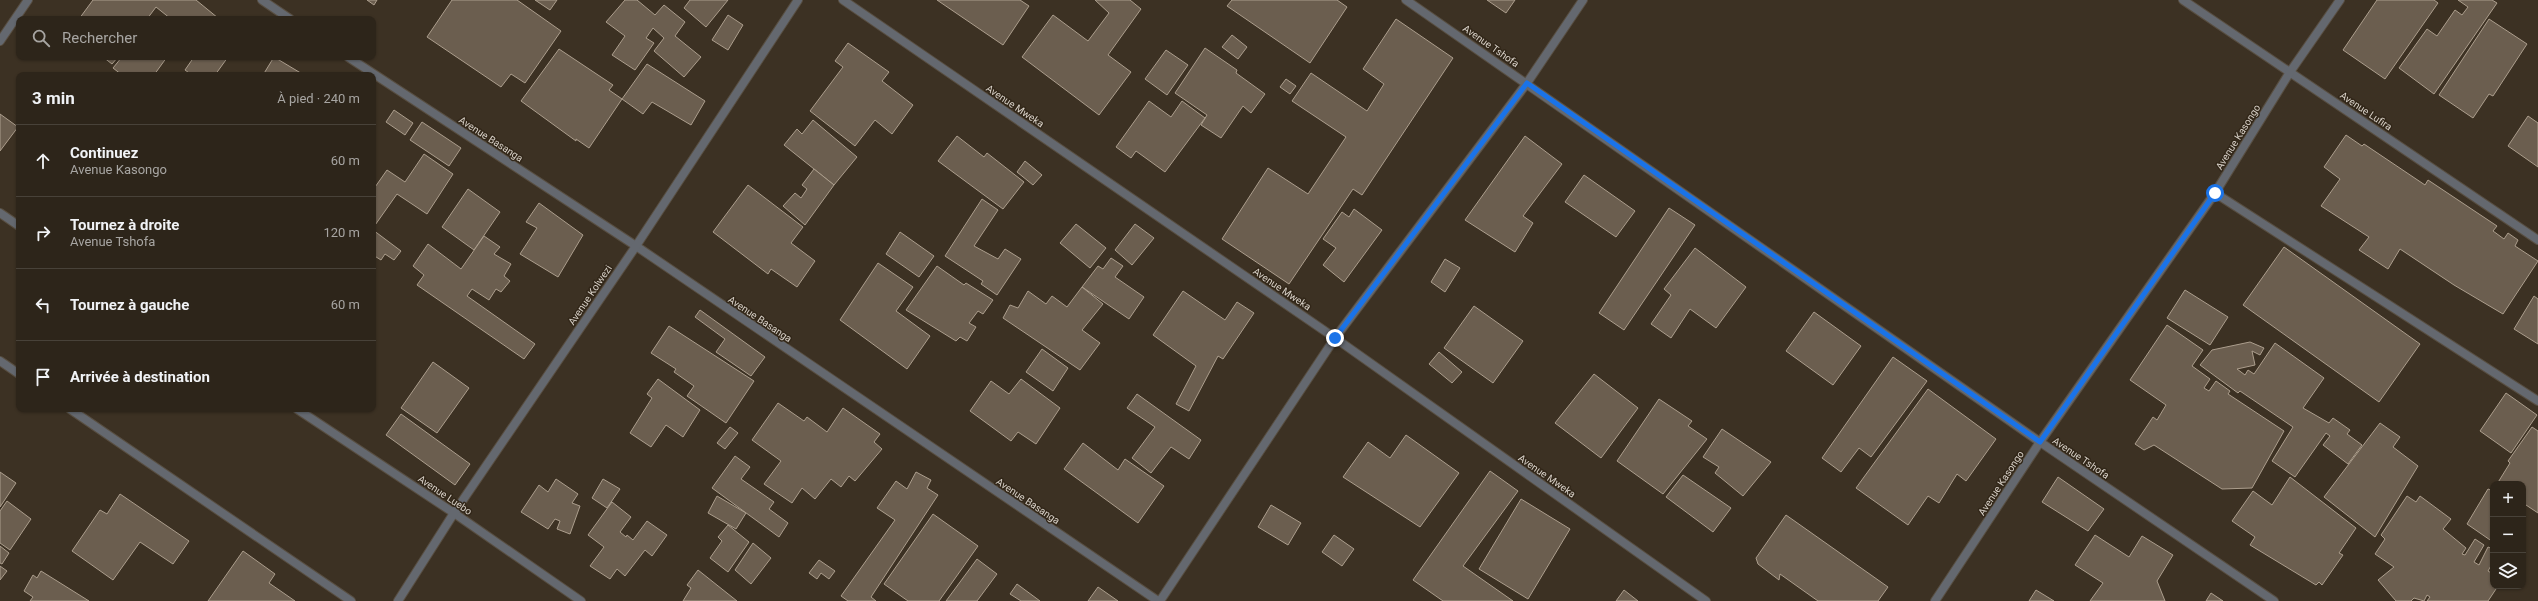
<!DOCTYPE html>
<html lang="fr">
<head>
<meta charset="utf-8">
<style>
	body { margin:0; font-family:Roboto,sans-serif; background:#393127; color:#f1f3f6 }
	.controls { position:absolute; right:12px; bottom:12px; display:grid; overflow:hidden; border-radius:8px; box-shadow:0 1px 3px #0004 }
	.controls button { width:36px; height:36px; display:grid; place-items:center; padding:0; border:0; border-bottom:1px solid #484239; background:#2d251a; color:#f1f3f6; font:20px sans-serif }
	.stop { position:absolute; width:12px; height:12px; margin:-9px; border:3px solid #1a73e8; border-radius:50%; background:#fff }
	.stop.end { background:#1a73e8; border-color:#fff; box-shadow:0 1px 4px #0008 }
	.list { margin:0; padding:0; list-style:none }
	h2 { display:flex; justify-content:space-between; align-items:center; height:52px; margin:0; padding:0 16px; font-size:17px }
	h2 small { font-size:13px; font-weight:400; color:#a7a5a2 }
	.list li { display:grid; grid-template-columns:26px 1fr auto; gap:12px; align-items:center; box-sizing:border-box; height:72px; padding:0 16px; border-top:1px solid #484239 }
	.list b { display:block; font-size:15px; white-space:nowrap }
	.list p { margin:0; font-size:13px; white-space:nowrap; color:#a7a5a2 }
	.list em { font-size:13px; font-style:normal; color:#a7a5a2 }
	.icon { flex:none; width:22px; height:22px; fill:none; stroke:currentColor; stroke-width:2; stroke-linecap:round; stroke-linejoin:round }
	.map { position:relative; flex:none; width:2538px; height:601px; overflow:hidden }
	.search { position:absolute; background:#2d251a; box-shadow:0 1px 3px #0004; left:16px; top:16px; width:360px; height:44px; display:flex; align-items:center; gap:10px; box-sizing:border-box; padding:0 14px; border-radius:8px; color:#a7a5a2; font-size:15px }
	.panel { position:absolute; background:#2d251a; box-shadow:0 1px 3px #0004; left:16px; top:72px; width:360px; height:340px; border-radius:8px }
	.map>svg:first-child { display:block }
	.building { fill:#6b5e4f; stroke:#ac9e8d }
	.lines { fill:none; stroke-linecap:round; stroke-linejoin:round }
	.street-casing { stroke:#584e41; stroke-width:10 }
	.street { stroke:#64686f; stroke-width:8 }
	.route { stroke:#1a73e8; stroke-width:5 }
	.labels { text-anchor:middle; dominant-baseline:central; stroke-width:3; stroke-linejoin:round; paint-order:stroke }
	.street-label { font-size:10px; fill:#d9d2c9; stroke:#322719 }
</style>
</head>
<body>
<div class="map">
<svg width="2538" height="601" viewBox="0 0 2538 601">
	<rect width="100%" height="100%" fill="#3c3123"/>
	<!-- building -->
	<g class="building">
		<polygon points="93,0 196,0 218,18 171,19 156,7 147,19 79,19"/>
		<polygon points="367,0 377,0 374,5"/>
		<polygon points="452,0 517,0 561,31 525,83 511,74 501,87 427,37"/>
		<polygon points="535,0 557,0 550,10"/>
		<polygon points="625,0 637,0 655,15 664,5 685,22 675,36 701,57 684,77 654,51 664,38 653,28 646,38 654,43 635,70 612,55 625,36 606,22"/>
		<polygon points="690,0 728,0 706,27 684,8"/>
		<polygon points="937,0 1020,0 1029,6 1003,45"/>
		<polygon points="1095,0 1130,0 1141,9 1108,55 1131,72 1099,115 1022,57 1053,15 1088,41 1109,13"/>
		<polygon points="1232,0 1337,0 1347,7 1310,63 1227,6"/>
		<polygon points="1487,0 1515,0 1506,13"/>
		<polygon points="2377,0 2434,0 2438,3 2385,79 2343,50"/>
		<polygon points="2458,0 2492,0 2497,3 2434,94 2399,68 2427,29 2437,36 2455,10 2462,15 2468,7"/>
		<polygon points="728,15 743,25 728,50 712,40"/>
		<polygon points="1396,19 1453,58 1362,195 1353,189 1289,284 1222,239 1268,168 1308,194 1346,137 1292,101 1311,73 1367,111 1384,84 1363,69"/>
		<polygon points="2489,19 2527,44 2493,96 2489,94 2473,118 2439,95"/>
		<polygon points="1232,35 1247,47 1238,59 1222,47"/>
		<polygon points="848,43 889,72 882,81 913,105 892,134 875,120 855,146 810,111 843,67 835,61"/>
		<polygon points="1205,48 1237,70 1236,73 1265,94 1251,113 1243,106 1221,138 1201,125 1207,115 1175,93"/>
		<polygon points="559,49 613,85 609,90 622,99 589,148 576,139 576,141 521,101"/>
		<polygon points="1166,50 1188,65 1167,95 1145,79"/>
		<polygon points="103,57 118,57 112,64"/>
		<polygon points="122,57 167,57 154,75 122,75 113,68"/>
		<polygon points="194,57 228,57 215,75 192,75 185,70"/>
		<polygon points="274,57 304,75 263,75"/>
		<polygon points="647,64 705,101 691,125 652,102 643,114 622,99"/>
		<polygon points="1286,79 1296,86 1290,94 1280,87"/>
		<polygon points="1149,101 1171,117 1182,101 1205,118 1165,172 1136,151 1131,158 1116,147"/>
		<polygon points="394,110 413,123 405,135 386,122"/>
		<polygon points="0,114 18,127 0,151"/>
		<polygon points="2528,116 2538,123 2538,167 2508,146"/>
		<polygon points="813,120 857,157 834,185 784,145 797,129 802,134"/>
		<polygon points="422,122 461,148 449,166 410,140"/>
		<polygon points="2346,135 2362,146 2364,144 2425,185 2428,180 2497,226 2493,231 2504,239 2508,233 2518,240 2515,246 2538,261 2503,314 2454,285 2400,249 2388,269 2359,250 2369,237 2321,206 2340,179 2324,167"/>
		<polygon points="957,136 984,157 987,153 1024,182 1003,209 938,161"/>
		<polygon points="1525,136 1562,164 1523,216 1533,223 1515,252 1465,220"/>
		<polygon points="424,154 453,174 427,214 397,194 373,228 373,190 387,170 405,182"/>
		<polygon points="1025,161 1042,175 1033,185 1017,172"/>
		<polygon points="814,169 834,185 805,225 783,206 795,193 801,198 807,189 802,185"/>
		<polygon points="1584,175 1635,211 1616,237 1565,202"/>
		<polygon points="748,185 803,227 791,243 815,261 797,287 771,269 768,274 713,232"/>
		<polygon points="468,189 500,212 474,250 442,227"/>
		<polygon points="982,199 998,210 974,246 998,259 1005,249 1021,259 997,295 981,284 983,281 945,256"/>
		<polygon points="539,203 583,235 558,277 520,254 537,228 526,222"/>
		<polygon points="1669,208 1695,225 1624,330 1599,313"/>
		<polygon points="1354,209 1382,230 1344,282 1323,265 1336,248 1323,239 1342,212 1349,217"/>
		<polygon points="1076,224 1106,248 1090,268 1060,243"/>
		<polygon points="1135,224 1154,238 1132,265 1115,250"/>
		<polygon points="373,230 401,251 394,260 385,254 381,260 373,255"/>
		<polygon points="900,232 934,256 919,277 886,254"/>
		<polygon points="484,236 500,247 494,254 511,264 504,276 510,281 501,292 496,289 489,300 472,289 467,296 535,344 524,359 417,285 424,275 413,266 428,244 461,269"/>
		<polygon points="2284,247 2420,344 2379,402 2243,305"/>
		<polygon points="1695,248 1746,287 1716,328 1690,309 1671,338 1651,324 1671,295 1664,289"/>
		<polygon points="1111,258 1123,266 1115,277 1144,297 1129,319 1082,287 1098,266 1103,269"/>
		<polygon points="1445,259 1460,268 1445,292 1431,282"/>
		<polygon points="878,263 913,287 896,311 930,336 907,369 840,320"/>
		<polygon points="937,266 964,285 966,283 993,300 983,314 978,311 969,323 976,327 967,341 960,337 956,341 906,310"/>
		<polygon points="1082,287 1103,304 1082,330 1100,343 1080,370 1003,318 1010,305 1018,308 1028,291 1046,304 1052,296 1067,307"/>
		<polygon points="2185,290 2228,317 2210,345 2167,318"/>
		<polygon points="1183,291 1225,320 1237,302 1254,313 1223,359 1218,356 1189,411 1176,404 1196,366 1153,335"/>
		<polygon points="2534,296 2538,299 2538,344 2514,329"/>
		<polygon points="1474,306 1523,341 1493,383 1444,348"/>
		<polygon points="700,310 765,357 751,376 716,352 725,339 695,317"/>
		<polygon points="1814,312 1861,346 1833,385 1786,351"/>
		<polygon points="2167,325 2203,350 2192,366 2210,379 2204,388 2209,391 2216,381 2230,391 2228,394 2284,431 2252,488 2222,489 2154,445 2144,450 2135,444 2153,417 2157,420 2166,405 2130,380"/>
		<polygon points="669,326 754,381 726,423 687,396 694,386 674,372 676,369 651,353"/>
		<polygon points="2250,342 2264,348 2260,355 2252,351 2255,365 2237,369 2245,375 2248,370 2254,374 2275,343 2324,378 2303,408 2329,423 2333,418 2350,430 2347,434 2362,445 2348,464 2323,445 2330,436 2326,433 2295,477 2272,461 2293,427 2240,391 2238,393 2200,365 2212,350"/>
		<polygon points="1042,349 1068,368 1053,391 1026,372"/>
		<polygon points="1439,352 1462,372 1452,383 1429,364"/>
		<polygon points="1893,357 1927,381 1871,457 1859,448 1841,472 1822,458"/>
		<polygon points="433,362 469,388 437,433 401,408"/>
		<polygon points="1594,374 1638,408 1601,458 1555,423"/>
		<polygon points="658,379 700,410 683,437 666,425 651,447 630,433 652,398 647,394"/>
		<polygon points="1021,379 1060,408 1036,444 1018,432 1011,441 970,411 991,381 1009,394"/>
		<polygon points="1928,389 1996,439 1966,481 1957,474 1939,503 1928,496 1908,525 1856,488"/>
		<polygon points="2506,393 2537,415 2511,453 2480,431"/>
		<polygon points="1137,394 1201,440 1189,459 1171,447 1151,473 1132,458 1155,427 1127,408"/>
		<polygon points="1659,399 1692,421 1688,426 1707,439 1663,494 1617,461"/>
		<polygon points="778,403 804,421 807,417 827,432 843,408 880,434 874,442 882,449 855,481 849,476 841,487 831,479 815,499 802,488 792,503 764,484 781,461 752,440"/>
		<polygon points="401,414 470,464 455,485 386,435"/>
		<polygon points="2380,423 2400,437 2393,447 2418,466 2375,537 2324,497"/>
		<polygon points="730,427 738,433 725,449 717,443"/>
		<polygon points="2532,427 2538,431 2538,513 2523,503 2523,484 2497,484 2510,463 2508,461"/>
		<polygon points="1722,429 1771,462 1743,496 1715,473 1719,467 1703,457"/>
		<polygon points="1406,435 1459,473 1420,527 1343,477 1368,442 1390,458"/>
		<polygon points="1083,443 1118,470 1125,459 1164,486 1138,523 1064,469"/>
		<polygon points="735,456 750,467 741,479 774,502 769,509 788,523 779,537 712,488"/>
		<polygon points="1490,471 1518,491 1463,566 1513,601 1443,601 1413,580"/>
		<polygon points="0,472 16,483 0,507"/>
		<polygon points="916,472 931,480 927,488 938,495 871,597 876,601 848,601 841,596 895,520 877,508 896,481 907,489"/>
		<polygon points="1683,475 1731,508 1713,532 1666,497"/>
		<polygon points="2058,477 2104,509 2088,531 2042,502"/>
		<polygon points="2290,477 2356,528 2339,553 2343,555 2322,585 2319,582 2316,585 2250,545 2255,537 2232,521 2253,491 2272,505"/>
		<polygon points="556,479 578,494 572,503 580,506 570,534 557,529 560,521 555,519 548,529 521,512 539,485 548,492"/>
		<polygon points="603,479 620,489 607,508 592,498"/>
		<polygon points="2488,489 2493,491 2493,542 2467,524"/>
		<polygon points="120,494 189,541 173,564 140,542 113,580 72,551 100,510 107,514"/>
		<polygon points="717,496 746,513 736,529 708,513"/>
		<polygon points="2407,496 2416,502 2420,496 2451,519 2443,529 2466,548 2462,554 2465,555 2475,539 2484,545 2474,562 2479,565 2488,547 2493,549 2493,562 2488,571 2493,574 2493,586 2498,586 2488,601 2427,601 2430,597 2427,595 2424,601 2414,598 2411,601 2396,601 2378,580 2394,567 2375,554 2385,539 2381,535"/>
		<polygon points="1521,499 1570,529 1528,599 1479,569"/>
		<polygon points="7,501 31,519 10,550 0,543 0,511"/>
		<polygon points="612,502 631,517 620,532 626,537 627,535 633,540 647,521 667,535 652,556 645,550 625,576 617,569 610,579 590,566 604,547 588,535"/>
		<polygon points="1271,505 1301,523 1288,545 1258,527"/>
		<polygon points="933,514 978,546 939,601 908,601 884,584"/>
		<polygon points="1786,515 1888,587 1878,601 1818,601 1780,574 1779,580 1758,564 1756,558"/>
		<polygon points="728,525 749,542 728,572 710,558 722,541 718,537"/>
		<polygon points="1334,535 1354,549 1342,566 1322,552"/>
		<polygon points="2095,535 2129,557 2142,536 2173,555 2157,581 2165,601 2090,601 2103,583 2075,565"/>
		<polygon points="753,543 771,558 751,584 735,570"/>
		<polygon points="0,546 9,553 2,564 0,563"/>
		<polygon points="243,551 275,574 269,583 295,601 208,601"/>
		<polygon points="977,559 997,574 977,601 946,601"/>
		<polygon points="819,560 835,571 829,579 821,573 817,579 809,573"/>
		<polygon points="0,566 7,571 0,580"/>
		<polygon points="698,570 737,601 683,601 691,588 687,585"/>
		<polygon points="41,571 89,601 30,601 33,597 24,591 33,575 37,578"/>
		<polygon points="1017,584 1040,601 1021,601 1010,594"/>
		<polygon points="1098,587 1118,601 1088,601"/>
		<polygon points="1624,590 1638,601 1616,601"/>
		<polygon points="2036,590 2054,601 2029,601"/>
		<polygon points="2211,593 2223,601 2206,601"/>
	</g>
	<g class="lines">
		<!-- street casing -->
		<g class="street-casing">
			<g id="street">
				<polyline points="262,0 290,19"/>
				<polyline points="843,0 1335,338 1706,601"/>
				<polyline points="1406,0 2040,442 2274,601"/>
				<polyline points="2183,0 2538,240"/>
				<polyline points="0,41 28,0"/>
				<polyline points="348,57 636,246 1158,601"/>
				<polyline points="2215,193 2538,401"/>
				<polyline points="0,213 19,226"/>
				<polyline points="0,361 19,374"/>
				<polyline points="70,409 351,601"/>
				<polyline points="297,409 454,513 581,601"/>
				<polyline points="398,601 454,513 636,246 798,0"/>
				<polyline points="1160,601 1335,338 1527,83 1583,0"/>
				<polyline points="1935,601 2040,442 2215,193 2290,72 2340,0"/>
			</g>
		</g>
		<!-- street -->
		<use href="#street" class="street"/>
	</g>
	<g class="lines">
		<!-- route -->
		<polyline class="route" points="1335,338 1527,83 2040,442 2215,193"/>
	</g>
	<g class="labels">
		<!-- street labels -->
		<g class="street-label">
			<text transform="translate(1491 46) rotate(35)">Avenue Tshofa</text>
			<text transform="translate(1015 106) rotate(34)">Avenue Mweka</text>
			<text transform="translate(2366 111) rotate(34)">Avenue Lufira</text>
			<text transform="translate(2238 137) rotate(-58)">Avenue Kasongo</text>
			<text transform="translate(491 139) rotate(33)">Avenue Basanga</text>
			<text transform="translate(1282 289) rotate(34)">Avenue Mweka</text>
			<text transform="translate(590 295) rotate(-56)">Avenue Kolwezi</text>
			<text transform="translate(760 319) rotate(34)">Avenue Basanga</text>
			<text transform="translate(2081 458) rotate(34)">Avenue Tshofa</text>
			<text transform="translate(1547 476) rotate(35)">Avenue Mweka</text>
			<text transform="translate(2001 483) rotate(-57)">Avenue Kasongo</text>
			<text transform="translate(445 495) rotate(34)">Avenue Luebo</text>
			<text transform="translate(1028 501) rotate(34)">Avenue Basanga</text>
		</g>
	</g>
</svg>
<div class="controls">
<button>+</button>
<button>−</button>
<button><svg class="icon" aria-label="layers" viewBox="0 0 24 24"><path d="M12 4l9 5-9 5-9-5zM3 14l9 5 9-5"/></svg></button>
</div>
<div class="stop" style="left:2215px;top:193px"></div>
<div class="stop end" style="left:1335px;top:338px"></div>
<div class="search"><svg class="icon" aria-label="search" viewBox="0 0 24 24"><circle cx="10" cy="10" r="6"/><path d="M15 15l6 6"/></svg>Rechercher</div>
<section class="panel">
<h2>3 min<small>À pied · 240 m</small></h2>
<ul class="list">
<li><svg class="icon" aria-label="ahead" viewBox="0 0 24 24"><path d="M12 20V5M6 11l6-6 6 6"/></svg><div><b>Continuez</b><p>Avenue Kasongo</p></div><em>60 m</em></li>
<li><svg class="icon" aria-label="right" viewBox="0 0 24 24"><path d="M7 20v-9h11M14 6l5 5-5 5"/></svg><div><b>Tournez à droite</b><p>Avenue Tshofa</p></div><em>120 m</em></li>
<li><svg class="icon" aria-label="left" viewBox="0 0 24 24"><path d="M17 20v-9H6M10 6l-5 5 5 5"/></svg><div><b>Tournez à gauche</b></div><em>60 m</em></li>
<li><svg class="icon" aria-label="arrive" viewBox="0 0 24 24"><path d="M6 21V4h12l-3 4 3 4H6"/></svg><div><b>Arrivée à destination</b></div></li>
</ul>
</section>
</div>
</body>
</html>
